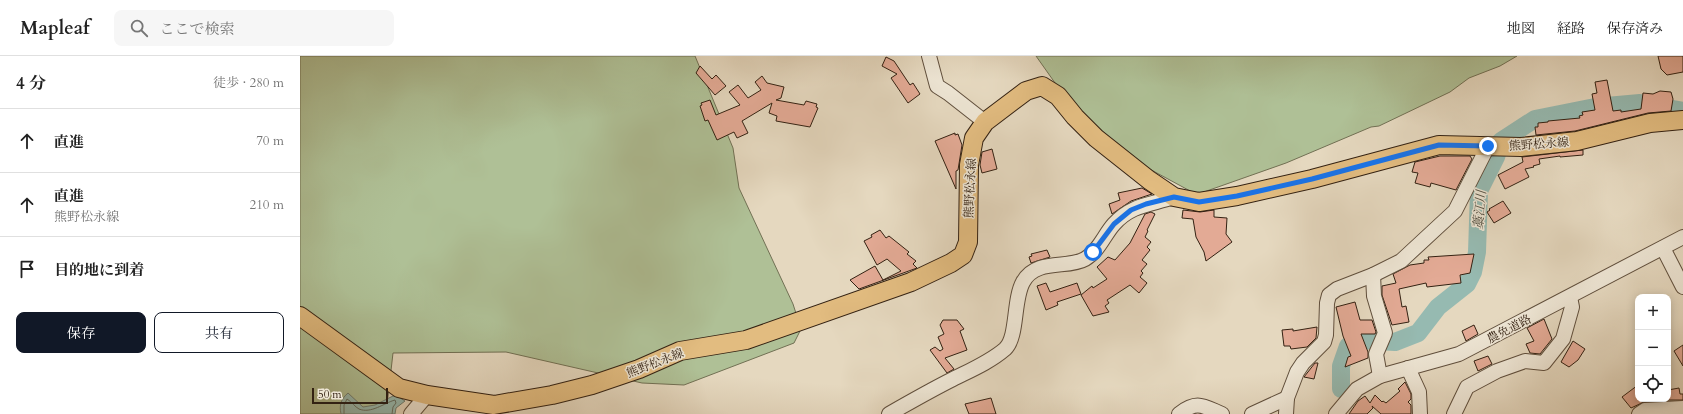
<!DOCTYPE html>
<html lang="ja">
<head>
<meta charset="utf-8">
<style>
	body { margin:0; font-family:Cardo,"Noto Serif JP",serif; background:#f6f6f6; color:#222 }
	.controls { position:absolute; right:12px; bottom:12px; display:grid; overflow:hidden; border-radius:8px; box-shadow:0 2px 10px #0003 }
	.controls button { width:36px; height:36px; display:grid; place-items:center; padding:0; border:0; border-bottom:1px solid #e0e0e0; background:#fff; color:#222; font:20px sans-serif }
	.scale { position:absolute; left:12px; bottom:10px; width:76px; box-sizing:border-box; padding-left:4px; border:2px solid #332112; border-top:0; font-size:11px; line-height:14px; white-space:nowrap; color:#332112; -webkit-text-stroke:3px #eee6d5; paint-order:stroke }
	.stop { position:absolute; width:12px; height:12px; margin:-9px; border:3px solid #1a73e8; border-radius:50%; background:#fff }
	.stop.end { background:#1a73e8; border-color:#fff; box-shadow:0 1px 4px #0008 }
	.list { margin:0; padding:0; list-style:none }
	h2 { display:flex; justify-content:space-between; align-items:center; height:52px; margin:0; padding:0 16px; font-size:17px }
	h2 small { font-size:13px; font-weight:400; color:#767676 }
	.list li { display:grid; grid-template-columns:26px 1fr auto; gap:12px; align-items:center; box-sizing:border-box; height:64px; padding:0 16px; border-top:1px solid #e0e0e0 }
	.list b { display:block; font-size:15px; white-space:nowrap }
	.list p { margin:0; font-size:13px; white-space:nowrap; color:#767676 }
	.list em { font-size:13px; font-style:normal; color:#767676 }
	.actions { display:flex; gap:8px; padding:12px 16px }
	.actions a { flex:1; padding:9px 0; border:1px solid #111827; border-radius:8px; text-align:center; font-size:14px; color:#111827 }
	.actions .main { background:#111827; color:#fff }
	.icon { flex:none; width:22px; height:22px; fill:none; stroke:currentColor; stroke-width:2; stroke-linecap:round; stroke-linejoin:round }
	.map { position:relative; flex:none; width:1383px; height:358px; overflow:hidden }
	header { display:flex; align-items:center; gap:24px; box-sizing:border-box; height:56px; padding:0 20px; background:#fff; border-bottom:1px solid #e0e0e0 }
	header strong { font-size:19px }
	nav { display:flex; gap:22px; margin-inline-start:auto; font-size:14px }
	.search { width:280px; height:36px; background:#f6f6f6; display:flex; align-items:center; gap:10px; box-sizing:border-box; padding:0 14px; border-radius:8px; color:#767676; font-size:15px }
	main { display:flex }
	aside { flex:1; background:#fff }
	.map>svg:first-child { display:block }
	.green { fill:#afc096; stroke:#717054 }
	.water { fill:#96bab1; stroke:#6e7d71 }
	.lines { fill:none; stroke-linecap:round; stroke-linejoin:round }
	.shore { stroke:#646e62; stroke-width:1 }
	.river { stroke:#96bab1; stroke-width:18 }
	.building { fill:#e3aa95; stroke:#332112 }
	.minor-casing { stroke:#604f3d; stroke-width:16 }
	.major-casing { stroke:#332112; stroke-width:20 }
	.minor { stroke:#eee6d5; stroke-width:14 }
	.major { stroke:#e2bc80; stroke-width:18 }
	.route { stroke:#1a73e8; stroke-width:5 }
	.labels { text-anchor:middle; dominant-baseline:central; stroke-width:3; stroke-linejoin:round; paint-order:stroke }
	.street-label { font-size:12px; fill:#332112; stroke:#eee6d5 }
	.water-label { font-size:13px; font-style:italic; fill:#514f42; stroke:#eee6d5 }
</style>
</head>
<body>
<header>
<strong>Mapleaf</strong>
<div class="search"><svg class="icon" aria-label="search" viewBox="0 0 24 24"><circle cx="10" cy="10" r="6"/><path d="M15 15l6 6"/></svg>ここで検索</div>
<nav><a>地図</a><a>経路</a><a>保存済み</a></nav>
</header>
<main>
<aside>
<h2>4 分<small>徒歩 · 280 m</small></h2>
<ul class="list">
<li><svg class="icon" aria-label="ahead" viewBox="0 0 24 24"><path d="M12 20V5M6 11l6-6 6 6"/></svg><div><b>直進</b></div><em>70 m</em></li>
<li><svg class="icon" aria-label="ahead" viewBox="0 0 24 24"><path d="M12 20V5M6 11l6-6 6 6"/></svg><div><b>直進</b><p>熊野松永線</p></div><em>210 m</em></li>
<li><svg class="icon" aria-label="arrive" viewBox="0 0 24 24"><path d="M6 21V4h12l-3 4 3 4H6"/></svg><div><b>目的地に到着</b></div></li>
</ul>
<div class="actions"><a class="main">保存</a><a>共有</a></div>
</aside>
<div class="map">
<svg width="1383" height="358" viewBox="0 0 1383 358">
	<rect width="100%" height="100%" fill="#e5d8bf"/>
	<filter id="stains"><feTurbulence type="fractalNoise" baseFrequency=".005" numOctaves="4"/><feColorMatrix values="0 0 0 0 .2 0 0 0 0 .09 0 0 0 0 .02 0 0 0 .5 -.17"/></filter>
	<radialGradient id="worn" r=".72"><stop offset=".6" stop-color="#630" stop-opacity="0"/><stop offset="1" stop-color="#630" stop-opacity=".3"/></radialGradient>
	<!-- green -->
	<g class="green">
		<polygon points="0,0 395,0 433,92 439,132 493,248 501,273 494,287 384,329 342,327 206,296 93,297 86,358 0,358"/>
		<polygon points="736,0 1217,0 1200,10 1169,22 1150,36 1079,70 1071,71 986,107 901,137 892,136 831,103 760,34"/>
	</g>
	<!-- water -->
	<path class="water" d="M48,337l15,14 12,-2 18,-9h4l8,5 -9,7 -1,6h-54c-2,-9 0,-15 7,-21z"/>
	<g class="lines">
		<!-- shore -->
		<path class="shore" d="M44,358v-9l3,-6c5,3 8,8 12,10 12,5 25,-6 36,-9l1,3 -3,4 -1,7"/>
		<!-- river -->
		<polyline class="river" points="1041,333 1041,310 1048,290 1060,284 1095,286 1118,277 1138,251 1167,228 1173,216 1177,196 1179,135 1196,101 1201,85 1235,63 1295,51 1340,47 1383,55"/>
	</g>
	<!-- building -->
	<g class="building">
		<polygon points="1358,0 1383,0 1383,16 1367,19 1361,13"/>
		<polygon points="586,1 594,5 610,29 613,27 620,38 608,47 591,22 597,18 582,10"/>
		<polygon points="400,10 412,23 416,19 426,30 415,39 396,17"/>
		<polygon points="462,20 467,27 484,31 481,42 476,44 504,49 506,45 517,48 516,51 518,52 510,71 476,65 477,60 469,57 472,47 442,65 448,77 437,82 434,76 417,84 408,64 405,65 400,50 402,49 401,47 410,44 416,59 440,49 429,36 438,29 448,42 461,34 455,26"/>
		<polygon points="1307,24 1313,55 1321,54 1321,56 1341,53 1343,37 1353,38 1360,35 1371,36 1373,43 1371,55 1348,57 1275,75 1236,79 1235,71 1238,71 1238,67 1248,66 1248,65 1280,62 1279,60 1283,59 1282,56 1295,54 1292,38 1297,37 1295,26"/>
		<polygon points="655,77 655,79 658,78 662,89 658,114 656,115 656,133 635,85"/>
		<polygon points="692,93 697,113 682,117 680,109 682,96"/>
		<polygon points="1283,94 1283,99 1260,101 1260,100 1239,103 1240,108 1233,110 1234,111 1225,113 1229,121 1205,133 1198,119 1223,106 1222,101"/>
		<polygon points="1140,100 1170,100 1172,103 1156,134 1131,127 1130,131 1115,127 1118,117 1112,116 1115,106"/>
		<polygon points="842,132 852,138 831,145 812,158 809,148 820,144 818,137"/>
		<polygon points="1203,145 1211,157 1194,167 1187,156 1190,154 1189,153"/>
		<polygon points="883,154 900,156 914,154 914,161 927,162 926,178 932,186 906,205 904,196 896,181 893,163 882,162"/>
		<polygon points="851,156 855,158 847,174 848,175 845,181 851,186 847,191 850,194 842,204 847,208 841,215 843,217 840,221 847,227 839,237 830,229 807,244 809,247 805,250 809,256 793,260 781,239 792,230 793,232 807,223 797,211 808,201 815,204 830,187 845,158"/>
		<polygon points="580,174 586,182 589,180 609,196 607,198 616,205 613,208 617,212 559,233 550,224 575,210 583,224 601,215 587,203 577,209 564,185 572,181 571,179"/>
		<polygon points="747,194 750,201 731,207 729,201 732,200 731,198"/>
		<polygon points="1174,198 1170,217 1160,219 1161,227 1127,231 1126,227 1099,233 1102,251 1106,250 1109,266 1092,269 1082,239 1082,230 1096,227 1093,218 1110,209 1124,207 1124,204 1129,204 1128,201"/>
		<polygon points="746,227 750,236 777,227 781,238 757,246 758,249 746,254 737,230"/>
		<polygon points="1055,246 1060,264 1072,264 1076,276 1075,278 1061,278 1068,296 1068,302 1045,311 1048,301 1051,300 1043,280 1036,251"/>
		<polygon points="1244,263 1252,283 1240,298 1230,297 1226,288 1234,285 1227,272"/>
		<polygon points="643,264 657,264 664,273 660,275 667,294 645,302 654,313 647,317 630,294 635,291 640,295 643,293 638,281 644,278 640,269"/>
		<polygon points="1174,269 1178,278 1166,285 1162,275"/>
		<polygon points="1017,271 1016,282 1007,291 991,293 990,290 984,290 982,274 993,273 993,275"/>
		<polygon points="1273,285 1285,293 1278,304 1269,311 1261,306"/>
		<polygon points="1383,289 1383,310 1374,295"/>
		<polygon points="1188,300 1192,308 1178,315 1174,305"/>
		<polygon points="1015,307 1018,307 1014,323 1004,321"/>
		<polygon points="1105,326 1111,338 1111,343 1108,346 1111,349 1111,358 1081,358 1072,350 1073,352 1067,358 1049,358 1058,345 1065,340 1070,347 1075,339 1082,346 1083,345 1086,347 1100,335 1098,333"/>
		<polygon points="1338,329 1338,343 1363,343 1363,345 1344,346 1331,352 1322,341"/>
		<polygon points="1379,332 1380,338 1383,338 1383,344 1368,344 1368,334"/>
		<polygon points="691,342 696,358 669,358 665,348"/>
	</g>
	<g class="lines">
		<!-- minor casing -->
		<g class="minor-casing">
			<g id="minor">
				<polyline points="629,0 637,30 648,37 685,66"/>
				<polyline points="1363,192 1383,231"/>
				<polyline points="1073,219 1074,240 1085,277 1076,298 1080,320"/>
				<polyline points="1108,312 1119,336 1120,358"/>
				<polyline points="111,358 127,339"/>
				<path d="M589,358c21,-12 42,-24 64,-35 18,-9 37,-17 52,-30 13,-12 8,-49 18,-67 13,-24 45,-13 62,-23 14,-8 19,-24 29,-35 18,-20 37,-19 60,-27"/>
				<path d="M879,358c18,-14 24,-8 43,0"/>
				<polyline points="952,358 987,342"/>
				<polyline points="986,358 987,342 997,316 1003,307 1024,286 1026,279 1027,247 1029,239 1037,233 1073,219 1101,205 1155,155 1188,90"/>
				<polyline points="1036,358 1057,333 1080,320 1159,298 1383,181"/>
				<polyline points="1154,358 1167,331 1197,315 1225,305 1244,307 1263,283 1272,251 1270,241"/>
				<polyline points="1339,358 1345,354 1383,352"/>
			</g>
		</g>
		<!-- major casing -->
		<g class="major-casing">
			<polyline id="major" points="0,260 99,332 127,339 194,349 252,339 292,329 339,313 380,295 446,284 611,226 651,207 663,199 668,186 669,109 674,82 685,66 726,35 742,30 758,40 775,61 796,82 849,124 874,141 899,146 937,140 1012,123 1139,89 1221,91 1277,85 1350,67 1383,64"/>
		</g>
		<!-- minor -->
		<use href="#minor" class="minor"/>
		<!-- major -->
		<use href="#major" class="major"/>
	</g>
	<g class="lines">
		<!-- route -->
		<polyline class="route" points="793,196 814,168 831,154 846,148 874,141 899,146 937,140 1012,123 1139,89 1188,90"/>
	</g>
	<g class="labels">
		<!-- street labels -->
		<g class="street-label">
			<text transform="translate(1239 88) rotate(-4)">熊野松永線</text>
			<text transform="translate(670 132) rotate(-87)">熊野松永線</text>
			<text transform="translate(1209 273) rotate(-27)">農免道路</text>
			<text transform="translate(355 307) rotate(-21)">熊野松永線</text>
		</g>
		<!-- water labels -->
		<g class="water-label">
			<text transform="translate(1180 154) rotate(-85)">藁江川</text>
		</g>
	</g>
	<rect width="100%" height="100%" filter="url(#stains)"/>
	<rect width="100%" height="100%" fill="url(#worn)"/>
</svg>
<div class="controls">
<button>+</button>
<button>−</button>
<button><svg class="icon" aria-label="locate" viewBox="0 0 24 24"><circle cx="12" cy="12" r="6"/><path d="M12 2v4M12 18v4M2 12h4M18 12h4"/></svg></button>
</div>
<div class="scale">50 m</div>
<div class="stop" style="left:793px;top:196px"></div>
<div class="stop end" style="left:1188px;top:90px"></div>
</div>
</main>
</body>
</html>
